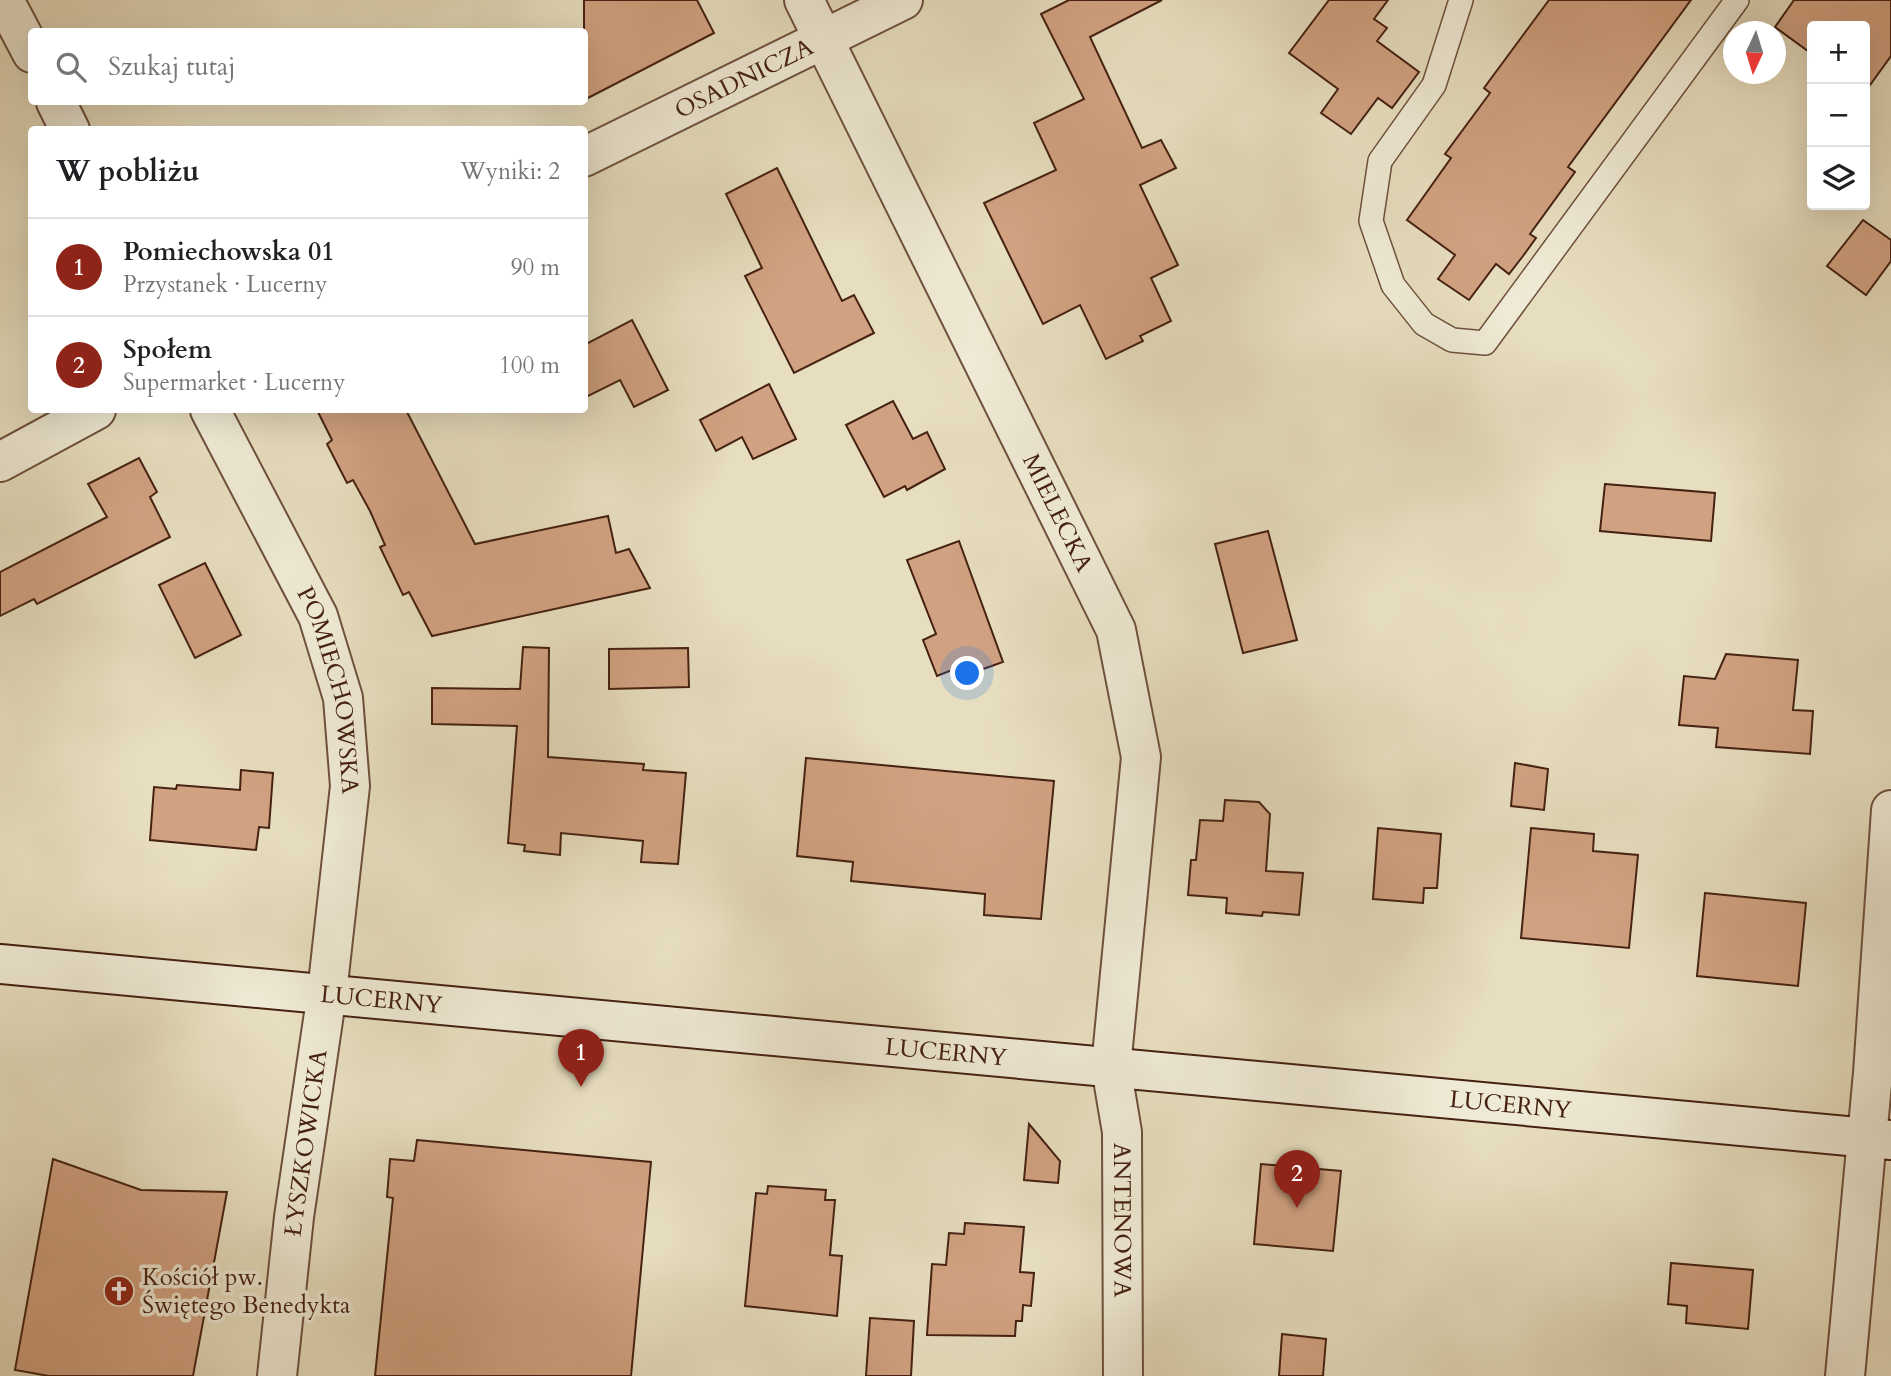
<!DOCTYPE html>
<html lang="pl">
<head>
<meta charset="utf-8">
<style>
	body { margin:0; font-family:Cardo,serif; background:#f6f6f6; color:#202124 }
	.controls { position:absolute; right:21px; top:21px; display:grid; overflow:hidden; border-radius:7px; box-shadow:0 7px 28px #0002 }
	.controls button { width:63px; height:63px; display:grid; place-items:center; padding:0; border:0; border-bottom:2px solid #e0e0e0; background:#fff; color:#202124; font:35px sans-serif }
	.compass { position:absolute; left:1723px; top:21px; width:63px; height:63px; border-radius:50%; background:#fff; box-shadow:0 7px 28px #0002; rotate:184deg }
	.you { position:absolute; left:968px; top:674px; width:24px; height:24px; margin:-18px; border:5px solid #fff; border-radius:50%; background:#1a73e8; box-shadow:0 0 0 10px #1a73e833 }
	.badge { display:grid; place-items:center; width:46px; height:46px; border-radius:50%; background:#8f2418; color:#fff; font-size:23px; font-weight:700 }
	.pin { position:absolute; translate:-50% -58px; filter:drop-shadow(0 2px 4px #0008) }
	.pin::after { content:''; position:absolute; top:37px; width:24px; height:21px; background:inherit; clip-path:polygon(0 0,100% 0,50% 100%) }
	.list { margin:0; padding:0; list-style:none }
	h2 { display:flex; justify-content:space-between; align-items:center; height:91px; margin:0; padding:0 28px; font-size:30px }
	h2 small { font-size:23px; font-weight:400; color:#757577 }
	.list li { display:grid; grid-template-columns:46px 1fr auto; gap:21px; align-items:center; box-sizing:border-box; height:98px; padding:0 28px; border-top:2px solid #e0e0e0 }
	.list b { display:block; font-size:26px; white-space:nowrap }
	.list p { margin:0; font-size:23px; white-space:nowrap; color:#757577 }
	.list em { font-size:23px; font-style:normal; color:#757577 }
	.icon { flex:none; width:38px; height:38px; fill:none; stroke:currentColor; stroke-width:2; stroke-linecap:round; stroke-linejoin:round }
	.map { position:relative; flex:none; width:1891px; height:1376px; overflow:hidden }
	.search { position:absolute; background:#fff; box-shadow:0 7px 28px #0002; left:28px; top:28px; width:560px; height:77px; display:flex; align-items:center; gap:18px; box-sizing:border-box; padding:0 24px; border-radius:7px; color:#757577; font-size:26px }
	.panel { position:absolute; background:#fff; box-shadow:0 7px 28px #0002; left:28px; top:126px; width:560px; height:287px; border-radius:7px }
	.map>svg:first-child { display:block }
	.building { fill:#d1a281; stroke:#452112; stroke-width:2 }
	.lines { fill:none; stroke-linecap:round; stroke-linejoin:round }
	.lane-casing { stroke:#6e503d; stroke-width:26 }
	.street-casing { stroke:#6e503d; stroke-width:42 }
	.secondary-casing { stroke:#452112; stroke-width:42 }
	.lane { stroke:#efead5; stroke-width:23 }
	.street { stroke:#efead5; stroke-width:38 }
	.secondary { stroke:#efead5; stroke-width:38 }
	.labels { text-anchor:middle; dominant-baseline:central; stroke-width:7; stroke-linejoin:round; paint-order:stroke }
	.street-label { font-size:24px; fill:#452112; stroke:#efead5 }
	.poi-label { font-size:24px; fill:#452112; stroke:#efead5; text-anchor:start }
</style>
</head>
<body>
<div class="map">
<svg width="1891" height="1376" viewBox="0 0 1891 1376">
	<rect width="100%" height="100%" fill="#e7debf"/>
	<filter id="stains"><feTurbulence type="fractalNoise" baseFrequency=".00286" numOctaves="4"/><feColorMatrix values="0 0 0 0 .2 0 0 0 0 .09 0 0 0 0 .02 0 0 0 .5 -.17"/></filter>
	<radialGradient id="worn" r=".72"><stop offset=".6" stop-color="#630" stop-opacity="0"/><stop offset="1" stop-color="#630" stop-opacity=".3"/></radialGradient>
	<!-- building -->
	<g class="building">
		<polygon points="584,0 697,0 714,33 584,100"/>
		<polygon points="1069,0 1162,0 1090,37 1142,148 1161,140 1176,168 1140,185 1178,265 1151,278 1171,321 1140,336 1143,341 1106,359 1080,305 1043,324 984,203 1056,170 1034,123 1084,99 1041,14"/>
		<polygon points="1329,0 1388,0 1374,19 1387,28 1377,41 1419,72 1392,108 1378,98 1351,134 1321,113 1338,89 1289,53"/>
		<polygon points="1549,0 1691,0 1568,167 1575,172 1530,234 1536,238 1523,256 1509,274 1496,264 1469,300 1438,279 1455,255 1407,220 1451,158 1445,154 1490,93 1484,88"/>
		<polygon points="1794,0 1891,0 1891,56 1865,92 1865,26 1812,26 1812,54 1775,27"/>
		<polygon points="777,168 842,301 854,295 874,333 794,373 745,276 762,268 726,194"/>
		<polygon points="1863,220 1891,240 1891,261 1866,295 1827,266"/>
		<polygon points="632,320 668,390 634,407 620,380 584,398 584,345"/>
		<polygon points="769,384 796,439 753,459 742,437 716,451 700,420"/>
		<polygon points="893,401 913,439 927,432 945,469 907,490 905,486 884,497 846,425"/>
		<polygon points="317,410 406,410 475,544 608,516 616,553 629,549 650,588 432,636 409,592 403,595 380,547 385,545 370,511 353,480 347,483 327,444 332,440"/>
		<polygon points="139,458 157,492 150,497 170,537 37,604 34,599 0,616 0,572 107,517 88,484"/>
		<polygon points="1605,484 1715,493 1711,541 1600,531"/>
		<polygon points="1268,531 1297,640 1243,653 1215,544"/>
		<polygon points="959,541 1003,662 975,672 960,675 957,668 937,676 923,640 936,634 907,560"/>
		<polygon points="205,563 241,635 195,658 159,585"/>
		<polygon points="523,647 549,648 548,757 644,764 643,770 686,773 678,864 641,862 643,841 561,833 560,855 524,851 525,845 508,843 517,726 432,724 432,688 520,689"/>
		<polygon points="688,648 689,687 609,689 609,649"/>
		<polygon points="1726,654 1798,660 1793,710 1813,711 1810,754 1716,747 1718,728 1679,725 1684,676 1715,679"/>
		<polygon points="806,758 1054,781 1041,919 984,915 985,894 851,881 853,862 797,856"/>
		<polygon points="1515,763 1548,769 1544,810 1511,806"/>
		<polygon points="241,770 273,773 269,828 259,827 256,850 150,840 154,787 176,789 177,785 240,790"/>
		<polygon points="1225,800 1259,802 1270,814 1266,871 1303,873 1299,915 1263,912 1262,916 1226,913 1227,898 1188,895 1191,860 1196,860 1200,820 1223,821"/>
		<polygon points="1378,828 1441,834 1437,888 1424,888 1423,903 1373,899"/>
		<polygon points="1531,828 1594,834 1593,851 1638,855 1629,948 1521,938"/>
		<polygon points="1705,893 1806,903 1798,986 1697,976"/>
		<polygon points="1029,1124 1060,1161 1058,1183 1024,1180"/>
		<polygon points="417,1140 651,1162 631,1376 375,1376 393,1198 387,1197 390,1159 414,1161"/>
		<polygon points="53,1159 141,1190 227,1192 193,1376 49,1376 15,1370"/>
		<polygon points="1261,1164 1341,1171 1333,1251 1254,1244"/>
		<polygon points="768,1186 826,1190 825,1200 835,1200 830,1255 842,1256 837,1316 745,1306 756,1193 767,1194"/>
		<polygon points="965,1223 1024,1227 1020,1272 1034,1273 1031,1306 1023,1305 1022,1321 1016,1321 1015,1336 927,1335 932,1264 946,1265 949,1233 964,1234"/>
		<polygon points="1671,1263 1753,1270 1748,1329 1686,1323 1687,1306 1668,1304"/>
		<polygon points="870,1318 914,1321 911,1376 866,1376"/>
		<polygon points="1282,1334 1326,1339 1323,1376 1279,1376"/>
	</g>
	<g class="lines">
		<!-- lane casing -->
		<g class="lane-casing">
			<polyline id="lane" points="1461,0 1434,85 1380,161 1371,221 1393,285 1424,324 1452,340 1485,343 1737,0"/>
		</g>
		<!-- street casing -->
		<g class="street-casing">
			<g id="street">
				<polyline points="4,0 32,53"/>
				<path id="s1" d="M804,0l312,630 25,127 -30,310 11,65 1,244"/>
				<polyline points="56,102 70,130"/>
				<path id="s2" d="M584,157l319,-157"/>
				<path id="s3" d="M210,410l108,206 25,82 7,88 -23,207 -33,224 -17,159"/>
				<polyline points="0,462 96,410"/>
				<polyline points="1845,1376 1873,1073 1891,810"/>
			</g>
		</g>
		<!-- secondary casing -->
		<g class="secondary-casing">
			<g id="secondary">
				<path id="s4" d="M0,964l1891,176"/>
			</g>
		</g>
		<!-- lane -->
		<use href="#lane" class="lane"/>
		<!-- street -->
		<use href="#street" class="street"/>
		<!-- secondary -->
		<use href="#secondary" class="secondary"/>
	</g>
	<!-- icons -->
	<defs>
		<g id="church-disc" transform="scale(1.575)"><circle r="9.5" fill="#8f2418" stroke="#efead5"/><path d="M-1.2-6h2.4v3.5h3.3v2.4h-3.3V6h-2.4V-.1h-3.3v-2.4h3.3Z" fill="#fff"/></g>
	</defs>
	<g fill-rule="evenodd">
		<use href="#church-disc" x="119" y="1291"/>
	</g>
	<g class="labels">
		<!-- street labels -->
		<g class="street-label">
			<text stroke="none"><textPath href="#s2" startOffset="178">OSADNICZA</textPath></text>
			<text stroke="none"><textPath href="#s1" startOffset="572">MIELECKA</textPath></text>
			<text stroke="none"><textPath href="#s3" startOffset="308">POMIECHOWSKA</textPath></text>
			<text stroke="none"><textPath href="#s4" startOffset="383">LUCERNY</textPath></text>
			<text stroke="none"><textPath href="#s4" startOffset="950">LUCERNY</textPath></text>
			<text stroke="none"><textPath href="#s4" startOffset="1517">LUCERNY</textPath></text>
			<text transform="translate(306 1143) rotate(-82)">ŁYSZKOWICKA</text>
			<text stroke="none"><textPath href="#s1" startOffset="1298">ANTENOWA</textPath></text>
		</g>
		<!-- poi labels -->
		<g class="poi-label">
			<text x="142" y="1277">Kościół pw.<tspan x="142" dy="28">Świętego Benedykta</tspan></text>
		</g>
	</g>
	<rect width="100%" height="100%" filter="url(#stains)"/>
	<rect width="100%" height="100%" fill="url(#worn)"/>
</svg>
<div class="controls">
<button>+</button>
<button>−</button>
<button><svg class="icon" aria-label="layers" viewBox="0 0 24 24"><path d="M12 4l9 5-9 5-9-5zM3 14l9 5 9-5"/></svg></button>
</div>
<svg class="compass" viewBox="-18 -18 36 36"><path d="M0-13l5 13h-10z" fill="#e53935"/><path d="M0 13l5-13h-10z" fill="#757577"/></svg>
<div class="you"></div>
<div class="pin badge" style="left:581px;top:1087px">1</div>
<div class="pin badge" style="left:1297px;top:1208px">2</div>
<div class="search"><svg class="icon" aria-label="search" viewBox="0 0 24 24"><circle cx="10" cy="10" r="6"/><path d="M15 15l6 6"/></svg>Szukaj tutaj</div>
<section class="panel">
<h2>W pobliżu<small>Wyniki: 2</small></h2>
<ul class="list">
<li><span class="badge">1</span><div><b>Pomiechowska 01</b><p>Przystanek · Lucerny</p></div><em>90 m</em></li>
<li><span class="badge">2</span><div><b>Społem</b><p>Supermarket · Lucerny</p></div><em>100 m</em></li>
</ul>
</section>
</div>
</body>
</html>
